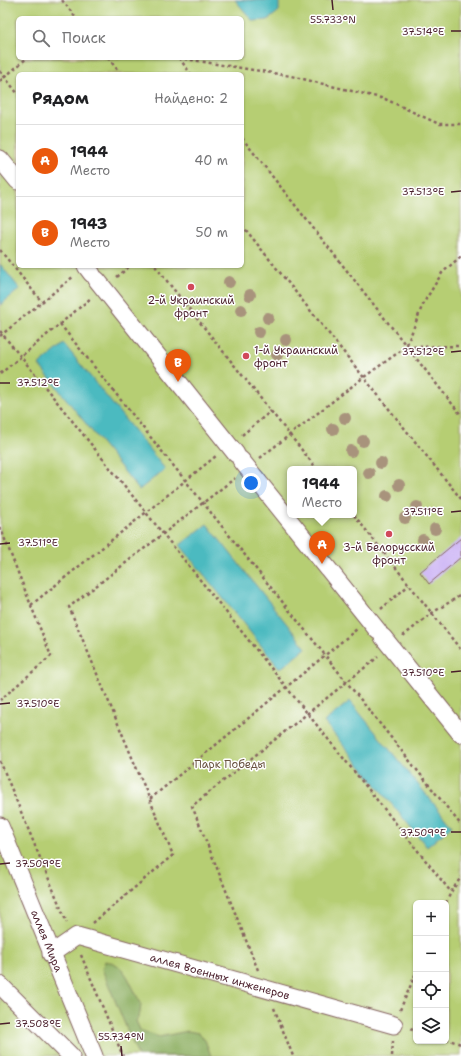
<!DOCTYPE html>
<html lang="ru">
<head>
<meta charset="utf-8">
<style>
	body { margin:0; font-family:"Shantell Sans",sans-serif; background:#f6f6f6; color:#202124 }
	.controls { position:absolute; right:12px; bottom:12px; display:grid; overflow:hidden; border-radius:6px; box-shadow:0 1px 3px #0004 }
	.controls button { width:36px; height:36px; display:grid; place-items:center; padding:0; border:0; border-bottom:1px solid #e0e0e0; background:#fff; color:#202124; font:20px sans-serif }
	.you { position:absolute; left:251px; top:483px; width:14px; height:14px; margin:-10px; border:3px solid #fff; border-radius:50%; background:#1a73e8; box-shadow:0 0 0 6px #1a73e833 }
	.badge { display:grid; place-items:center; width:26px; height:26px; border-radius:50%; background:#ea580c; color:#fff; font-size:13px; font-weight:700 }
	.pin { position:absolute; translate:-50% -33px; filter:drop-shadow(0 1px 2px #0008) }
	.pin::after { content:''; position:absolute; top:21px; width:14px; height:12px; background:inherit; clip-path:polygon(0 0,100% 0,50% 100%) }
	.popup { position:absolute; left:287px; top:466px; width:70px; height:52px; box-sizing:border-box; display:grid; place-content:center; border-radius:6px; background:#fff; filter:drop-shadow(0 1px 3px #0005); font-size:13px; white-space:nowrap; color:#757577 }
	.popup b { font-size:15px; color:#202124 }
	.popup::after { content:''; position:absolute; left:50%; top:100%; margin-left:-8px; border:8px solid transparent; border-top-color:#fff }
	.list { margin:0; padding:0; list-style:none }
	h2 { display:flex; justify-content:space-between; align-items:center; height:52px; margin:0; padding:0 16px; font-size:17px }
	h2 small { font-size:13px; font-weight:400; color:#757577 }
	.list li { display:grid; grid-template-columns:26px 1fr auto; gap:12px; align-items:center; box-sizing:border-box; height:72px; padding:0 16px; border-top:1px solid #e0e0e0 }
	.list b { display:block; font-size:15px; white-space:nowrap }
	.list p { margin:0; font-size:13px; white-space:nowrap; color:#757577 }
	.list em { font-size:13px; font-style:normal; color:#757577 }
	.icon { flex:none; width:22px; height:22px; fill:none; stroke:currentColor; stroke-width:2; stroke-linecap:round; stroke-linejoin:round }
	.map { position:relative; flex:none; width:461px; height:1056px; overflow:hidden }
	.search { position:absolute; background:#fff; box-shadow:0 1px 3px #0004; left:16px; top:16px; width:228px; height:44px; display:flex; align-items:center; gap:10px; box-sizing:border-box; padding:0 14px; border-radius:6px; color:#757577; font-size:15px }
	.panel { position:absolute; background:#fff; box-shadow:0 1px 3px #0004; left:16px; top:72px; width:228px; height:196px; border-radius:6px }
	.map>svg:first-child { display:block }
	.green { fill:#b6ce73; stroke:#80764f; fill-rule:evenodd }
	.forest { fill:#90b165; stroke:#6d6848 }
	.water { fill:#4bbac0; stroke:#4a6c76 }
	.building { fill:#c8adf4 }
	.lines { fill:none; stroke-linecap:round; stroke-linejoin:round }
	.minor-casing { stroke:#856361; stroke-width:19 }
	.path { stroke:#856361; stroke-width:2.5; stroke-dasharray:3 3; stroke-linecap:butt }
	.minor { stroke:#fff; stroke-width:17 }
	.tree { fill:#a8937c }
	.ticks { fill:none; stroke:#4a1f2b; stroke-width:1.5 }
	.poi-dot { fill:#d1495b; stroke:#fff; stroke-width:1.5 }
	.labels { text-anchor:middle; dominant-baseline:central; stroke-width:3; stroke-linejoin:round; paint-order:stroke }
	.poi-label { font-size:11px; fill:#4a1f2b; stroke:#fff }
	.park-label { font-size:11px; fill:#6a5441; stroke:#fff }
	.street-label { font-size:11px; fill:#4a1f2b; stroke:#fff }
	.ticks-label { font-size:10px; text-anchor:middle; fill:#4a1f2b; stroke:#fff; stroke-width:3; stroke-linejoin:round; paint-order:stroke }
</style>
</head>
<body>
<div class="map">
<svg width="461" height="1056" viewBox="0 0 461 1056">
	<rect width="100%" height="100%" fill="#fff"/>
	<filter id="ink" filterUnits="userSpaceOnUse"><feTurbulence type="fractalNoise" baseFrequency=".025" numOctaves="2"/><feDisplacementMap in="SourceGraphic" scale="8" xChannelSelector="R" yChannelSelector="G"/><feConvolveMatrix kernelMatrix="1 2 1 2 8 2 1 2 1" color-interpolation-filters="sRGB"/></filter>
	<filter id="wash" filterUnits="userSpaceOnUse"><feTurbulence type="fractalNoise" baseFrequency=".012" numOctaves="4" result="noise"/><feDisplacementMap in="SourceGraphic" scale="16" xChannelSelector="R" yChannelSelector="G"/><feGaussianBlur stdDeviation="0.9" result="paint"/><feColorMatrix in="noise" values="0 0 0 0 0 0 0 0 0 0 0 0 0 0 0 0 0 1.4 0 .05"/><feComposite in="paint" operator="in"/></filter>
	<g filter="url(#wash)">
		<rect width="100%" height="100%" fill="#f3e1c5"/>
		<!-- green -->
		<path class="green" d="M0,0h461v1056h-461zM18,18h224v40h-224zM18,74h224v192h-224zM290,469h64v46h-64zM416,903h30v138h-30z"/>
		<!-- forest -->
		<path class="forest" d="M105,961c2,1 7,1 9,2 15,8 18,27 27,40l-1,10 -4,8 4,9 19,7 29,-6 10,2 7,7 6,16h-73l-36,-87z"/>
		<!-- water -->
		<g class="water">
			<polygon points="235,0 279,0 279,11 268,20 253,21"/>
			<polygon points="0,264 20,289 0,305"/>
			<polygon points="64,344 165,469 139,490 39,365"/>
			<polygon points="207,524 306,648 280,669 180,545"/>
			<polygon points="350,701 452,826 427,847 324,722"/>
		</g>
		<g id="blocks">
			<!-- building -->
			<polygon class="building" points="461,538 461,557 429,584 420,572"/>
		</g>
	</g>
	<g filter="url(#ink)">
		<use href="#blocks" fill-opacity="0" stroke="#856361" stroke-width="1"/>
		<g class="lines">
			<!-- minor casing -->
			<g class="minor-casing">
				<g id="minor">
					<polyline points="0,159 18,181"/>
					<polyline points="86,266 92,274"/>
					<polyline points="97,280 236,454"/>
					<polyline points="241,460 378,631"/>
					<polyline points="383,637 461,734"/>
					<path id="s1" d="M0,826l94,230"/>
					<path id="s2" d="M51,954l26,-18 317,89"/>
					<polyline points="0,985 71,1056"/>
				</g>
			</g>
			<!-- path -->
			<g class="path">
				<polyline points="62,0 76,18"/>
				<polyline points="108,58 121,74"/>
				<polyline points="179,58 291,76 315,82 385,99 439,124 461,124"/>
				<polyline points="179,58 191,74"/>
				<polyline points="0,71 18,94"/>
				<polyline points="0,81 27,58"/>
				<polyline points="242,138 461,415"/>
				<polyline points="242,225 461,499"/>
				<polyline points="0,250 42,302"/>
				<polyline points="155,266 317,469"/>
				<polyline points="117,277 130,266"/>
				<polyline points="60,324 461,825"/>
				<polyline points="0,331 451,892"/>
				<polyline points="0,336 74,276"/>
				<polyline points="407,347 461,346"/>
				<polyline points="0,374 91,298"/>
				<polyline points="242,435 271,411"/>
				<polyline points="260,458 364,377 406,347 423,304 442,273 461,256"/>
				<polyline points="354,515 461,650"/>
				<polyline points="0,527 51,656 0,700"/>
				<polyline points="31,605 216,456"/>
				<polyline points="381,609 409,585"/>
				<polyline points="403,636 432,613 461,595"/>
				<polyline points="0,761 67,923"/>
				<polyline points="150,799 357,629"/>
				<polyline points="446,903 451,892 461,877"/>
				<polyline points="93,923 173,855 69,607 235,478"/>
				<polyline points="81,955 123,1056"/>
				<polyline points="258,970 192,806 378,657"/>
				<polyline points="274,1008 293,1056"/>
				<polyline points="400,1010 416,973"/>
				<polyline points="410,1029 416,1031"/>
				<polyline points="446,1039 461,1044"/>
				<polyline points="392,1056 393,1041"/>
			</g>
			<!-- minor -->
			<use href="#minor" class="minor"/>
		</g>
		<!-- trees -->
		<g class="tree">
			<circle cx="229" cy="282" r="6"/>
			<circle cx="250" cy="295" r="6"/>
			<circle cx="241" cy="310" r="6"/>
			<circle cx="268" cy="318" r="6"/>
			<circle cx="259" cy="332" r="6"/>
			<circle cx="286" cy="340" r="6"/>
			<circle cx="277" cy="355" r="6"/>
			<circle cx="345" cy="418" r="6"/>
			<circle cx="333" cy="429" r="6"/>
			<circle cx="363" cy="441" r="6"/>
			<circle cx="351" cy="451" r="6"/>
			<circle cx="381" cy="463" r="6"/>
			<circle cx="369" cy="473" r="6"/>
			<circle cx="399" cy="485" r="6"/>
			<circle cx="387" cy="496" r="6"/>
			<circle cx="417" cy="507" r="6"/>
			<circle cx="405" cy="518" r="6"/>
			<circle cx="435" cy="529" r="6"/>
			<circle cx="423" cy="540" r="6"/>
		</g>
	</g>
	<!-- ticks -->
	<path class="ticks" d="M332,0l1,10M451,31h10M451,192l10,-1M451,352l10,-1M0,383h10M451,512l10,-1M0,544l10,-1M451,672l10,-1M0,704l10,-1M451,832h10M0,864l10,-1M0,1024l10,-1M121,1046l1,10"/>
	<!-- markers -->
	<g class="poi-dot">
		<circle cx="191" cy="287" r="4"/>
		<circle cx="246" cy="356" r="4"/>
		<circle cx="389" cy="534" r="4"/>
	</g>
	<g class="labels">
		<!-- poi labels -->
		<g class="poi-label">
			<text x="191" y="300">2-й Украинский<tspan x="191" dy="13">фронт</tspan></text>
			<text x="254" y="350" text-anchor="start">1-й Украинский<tspan x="254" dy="13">фронт</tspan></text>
			<text x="389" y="547">3-й Белорусский<tspan x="389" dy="13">фронт</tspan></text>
		</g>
		<!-- park labels -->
		<g class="park-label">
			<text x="230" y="764">Парк Победы</text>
		</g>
		<!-- street labels -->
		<g class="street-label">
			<text stroke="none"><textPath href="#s1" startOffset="124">аллея Мира</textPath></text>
			<text stroke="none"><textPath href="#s2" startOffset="180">аллея Военных инженеров</textPath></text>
		</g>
	</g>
	<g class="ticks-label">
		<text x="333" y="23">55.733°N</text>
		<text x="423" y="35">37.514°E</text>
		<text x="423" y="195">37.513°E</text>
		<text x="423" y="355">37.512°E</text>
		<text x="38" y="386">37.512°E</text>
		<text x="423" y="515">37.511°E</text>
		<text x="38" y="546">37.511°E</text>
		<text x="423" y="676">37.510°E</text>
		<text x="38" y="707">37.510°E</text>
		<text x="423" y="836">37.509°E</text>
		<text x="38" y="867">37.509°E</text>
		<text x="38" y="1027">37.508°E</text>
		<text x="121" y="1040">55.734°N</text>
	</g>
</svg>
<div class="controls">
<button>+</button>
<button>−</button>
<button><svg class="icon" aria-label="locate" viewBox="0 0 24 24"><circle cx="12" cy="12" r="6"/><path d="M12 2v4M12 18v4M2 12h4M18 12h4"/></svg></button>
<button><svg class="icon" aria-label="layers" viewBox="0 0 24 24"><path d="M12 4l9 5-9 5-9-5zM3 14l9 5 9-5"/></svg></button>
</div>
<div class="you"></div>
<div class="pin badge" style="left:322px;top:564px">A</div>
<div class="popup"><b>1944</b>Место</div>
<div class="pin badge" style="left:178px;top:382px">B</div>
<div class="search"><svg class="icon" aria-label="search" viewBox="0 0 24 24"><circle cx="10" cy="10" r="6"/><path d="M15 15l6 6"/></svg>Поиск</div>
<section class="panel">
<h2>Рядом<small>Найдено: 2</small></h2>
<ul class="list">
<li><span class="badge">A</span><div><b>1944</b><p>Место</p></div><em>40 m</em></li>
<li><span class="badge">B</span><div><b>1943</b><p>Место</p></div><em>50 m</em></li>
</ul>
</section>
</div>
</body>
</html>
